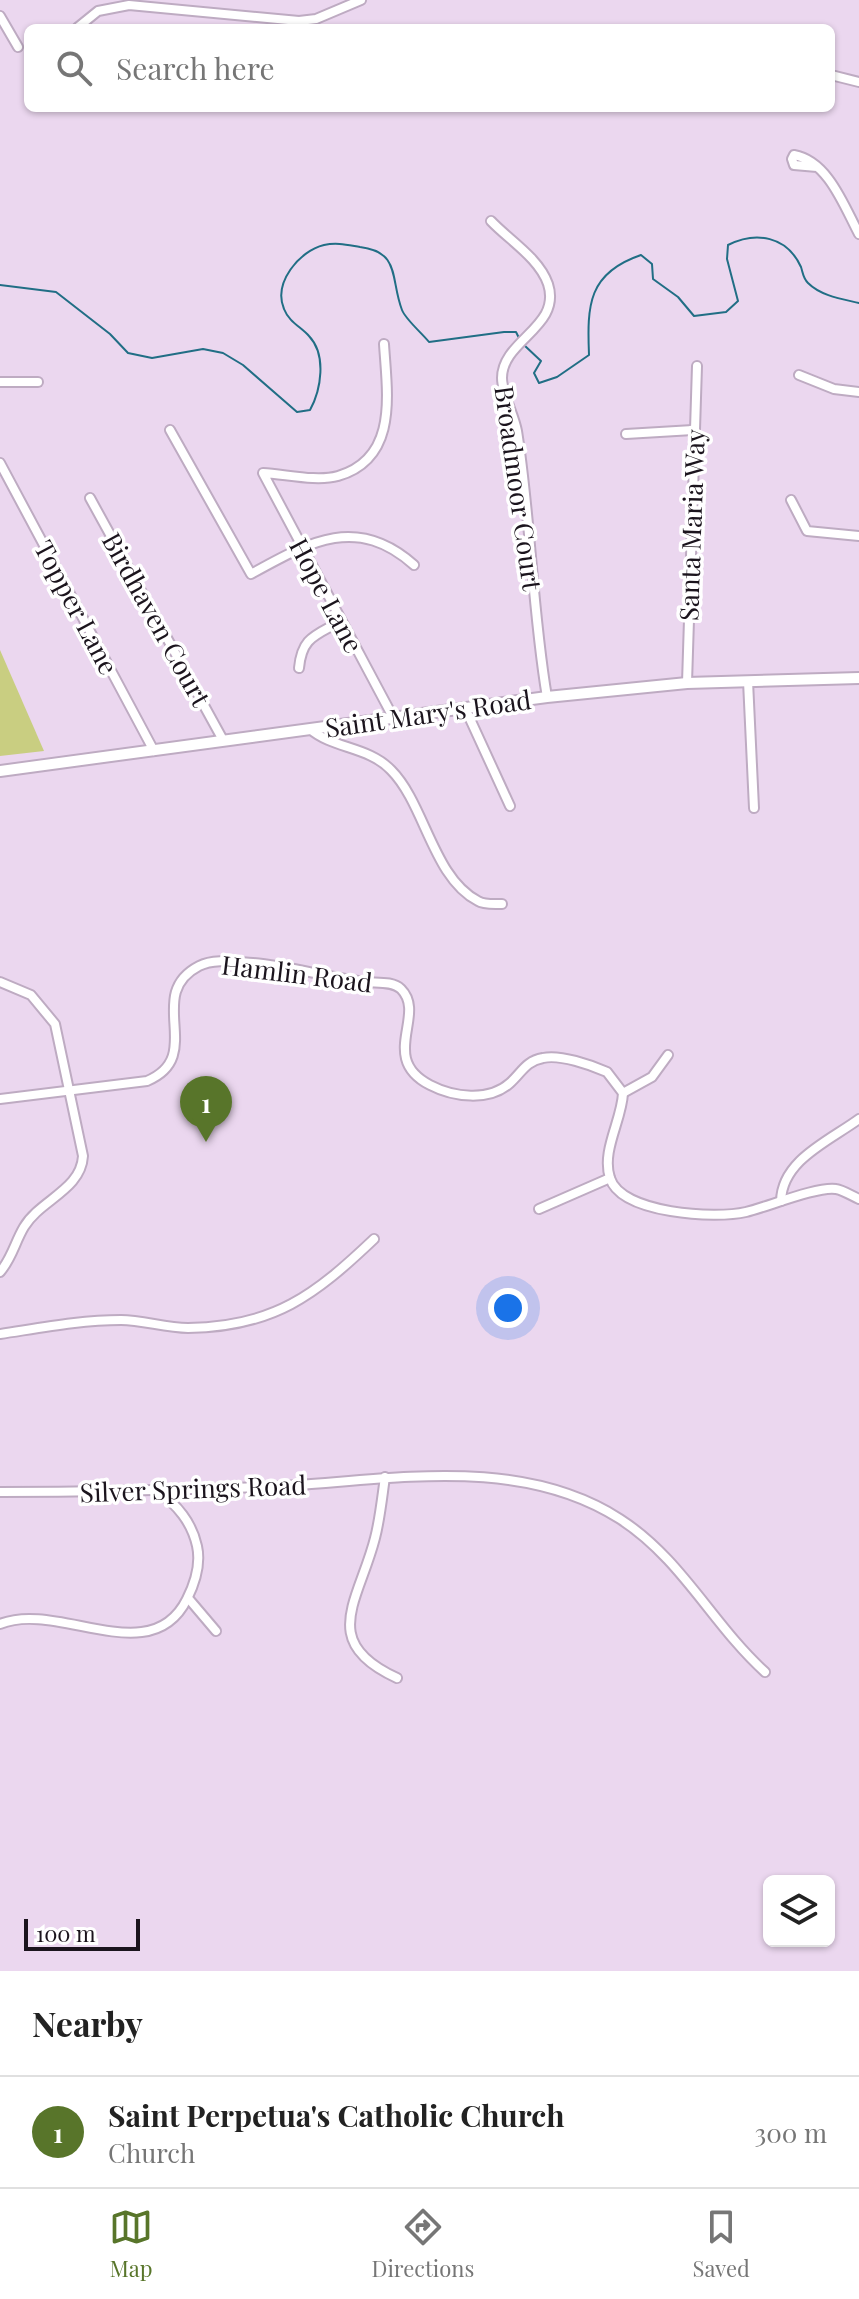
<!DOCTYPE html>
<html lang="en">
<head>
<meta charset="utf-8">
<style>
	body { margin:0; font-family:"Playfair Display",serif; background:#f2f2f2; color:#222 }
	.controls { position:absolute; right:24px; bottom:24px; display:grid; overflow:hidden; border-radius:12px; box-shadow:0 2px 6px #0004 }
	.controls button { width:72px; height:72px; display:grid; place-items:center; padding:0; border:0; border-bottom:2px solid #e0e0e0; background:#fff; color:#222; font:40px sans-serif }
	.scale { position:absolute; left:24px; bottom:20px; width:116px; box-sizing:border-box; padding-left:8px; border:4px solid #1b141d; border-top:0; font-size:22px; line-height:28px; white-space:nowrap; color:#1b141d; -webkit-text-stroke:6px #fff; paint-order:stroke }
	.you { position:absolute; left:508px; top:1308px; width:28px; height:28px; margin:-20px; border:6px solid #fff; border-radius:50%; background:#1a73e8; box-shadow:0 0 0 12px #1a73e833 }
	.badge { display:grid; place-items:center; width:52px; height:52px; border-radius:50%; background:#58752a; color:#fff; font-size:26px; font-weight:700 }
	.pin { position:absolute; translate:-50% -66px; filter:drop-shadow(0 2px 4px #0008) }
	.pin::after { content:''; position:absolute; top:42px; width:28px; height:24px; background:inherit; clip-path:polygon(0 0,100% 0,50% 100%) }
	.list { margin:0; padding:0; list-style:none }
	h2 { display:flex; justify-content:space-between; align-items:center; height:104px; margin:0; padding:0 32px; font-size:34px }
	h2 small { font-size:26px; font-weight:400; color:#767676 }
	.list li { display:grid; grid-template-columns:52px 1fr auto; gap:24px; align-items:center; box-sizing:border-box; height:112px; padding:0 32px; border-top:2px solid #e0e0e0 }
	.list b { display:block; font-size:30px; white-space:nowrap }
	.list p { margin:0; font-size:26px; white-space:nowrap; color:#767676 }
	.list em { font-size:26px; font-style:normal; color:#767676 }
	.icon { flex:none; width:44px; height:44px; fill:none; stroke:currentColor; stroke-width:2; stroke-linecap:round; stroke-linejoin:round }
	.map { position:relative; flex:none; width:859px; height:1971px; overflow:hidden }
	.search { position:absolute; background:#fff; box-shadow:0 2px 6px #0004; left:24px; right:24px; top:24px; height:88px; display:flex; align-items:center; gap:20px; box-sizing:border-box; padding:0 28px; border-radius:12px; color:#767676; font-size:30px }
	.sheet { height:216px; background:#fff }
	nav { display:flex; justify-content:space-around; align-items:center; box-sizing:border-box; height:112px; border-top:2px solid #e0e0e0; background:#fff; font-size:22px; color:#767676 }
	nav a { display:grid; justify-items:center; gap:4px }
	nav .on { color:#58752a }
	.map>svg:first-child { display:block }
	.green { fill:#c9ce81 }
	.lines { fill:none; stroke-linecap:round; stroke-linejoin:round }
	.stream { stroke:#216e85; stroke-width:2 }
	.minor-casing { stroke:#beabc2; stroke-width:12 }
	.tertiary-casing { stroke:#beabc2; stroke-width:14 }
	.minor { stroke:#fff; stroke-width:8 }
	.tertiary { stroke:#fff; stroke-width:10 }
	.labels { text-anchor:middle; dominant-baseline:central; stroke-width:7; stroke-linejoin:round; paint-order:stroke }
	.street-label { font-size:26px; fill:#1b141d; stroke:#fff }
</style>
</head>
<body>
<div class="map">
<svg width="859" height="1971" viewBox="0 0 859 1971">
	<rect width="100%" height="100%" fill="#ebd7ef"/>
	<!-- green -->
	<polygon class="green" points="0,650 44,751 0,756"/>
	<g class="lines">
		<!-- stream -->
		<g class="stream">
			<path d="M0,285l56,7 54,42 18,19 24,5 51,-9 20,4 20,12 54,47 13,-2c11,-20 17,-55 -1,-74 -8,-9 -20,-14 -25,-27 -11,-26 15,-58 40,-64 13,-3 24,0 36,2 41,5 30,32 42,63 4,10 20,23 27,32l75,-10h12l4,8"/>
			<path d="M524,345l17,16 -7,12 5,10 18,-6 32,-22c-2,-50 -1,-82 52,-100l11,9 1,15 25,18 16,19 32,-4 12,-11 -11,-42 1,-14c28,-14 59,-9 73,22 2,6 2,11 7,16 13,13 34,16 51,20"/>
		</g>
		<!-- minor casing -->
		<g class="minor-casing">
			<g id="minor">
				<polyline points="0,16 18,47"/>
				<polyline points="77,28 98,11 129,5 299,21 316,19 361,0"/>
				<polyline points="831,75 859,82"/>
				<path d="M817,167l-23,-2 -2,-6 2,-4c34,6 50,51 65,79"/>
				<path d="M491,221c18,19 48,37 57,63 14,43 -46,56 -46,94 0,16 12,36 15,53 14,88 15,178 30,266"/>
				<path d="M384,344c3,49 15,114 -46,132 -22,6 -53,-2 -75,-3l130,244"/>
				<polyline points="799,375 834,389 859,392"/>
				<polyline points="0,382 38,382"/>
				<path d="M170,430l81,144c58,-32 106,-60 163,-9"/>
				<polyline points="626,434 693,430"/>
				<polyline points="0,463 154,751"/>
				<polyline points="90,498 223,740"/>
				<polyline points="791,500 807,531 859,536"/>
				<path d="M299,668c3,-31 16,-32 42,-47"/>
				<polyline points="748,681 754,808"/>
				<polyline points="687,683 697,366"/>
				<polyline points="465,708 510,806"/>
				<path d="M310,729c23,20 58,17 81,41 34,34 42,108 87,131 6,4 17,3 24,3"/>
				<path d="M0,982l31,13 24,29 28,132c-2,34 -43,44 -59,71 -9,15 -12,31 -24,45"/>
				<polyline points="623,1093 652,1077 668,1055"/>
				<path d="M0,1099l147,-18c60,-25 -4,-86 52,-115 15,-8 37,-4 54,-3 38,3 75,15 114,19 10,1 26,-1 34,7 26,26 -23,69 29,96 23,12 59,17 80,-2 12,-11 16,-22 33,-25 17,-4 48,7 64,14l16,21c-1,27 -22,58 -13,85 11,36 106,41 136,34 21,-5 72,-26 90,-23 7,1 16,7 23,10"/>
				<path d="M781,1201c1,-41 48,-60 78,-82"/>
				<polyline points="539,1209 610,1178"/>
				<path d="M0,1334c40,-6 81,-14 121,-14 22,0 44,8 67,8 86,-1 127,-33 186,-89"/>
				<path d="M385,1477c-3,21 -5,42 -10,61 -16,63 -57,104 22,140"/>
				<path d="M0,1492c89,0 177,-2 266,-5 116,-5 250,-35 354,32 62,40 92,105 145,153"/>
				<polyline points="188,1598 216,1631"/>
				<path d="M0,1624c58,-24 151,48 187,-25 8,-16 14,-35 10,-53 -5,-23 -20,-42 -39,-54"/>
			</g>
		</g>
		<!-- tertiary casing -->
		<g class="tertiary-casing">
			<polyline id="tertiary" points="0,771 547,697 687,683 859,678"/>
		</g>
		<!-- minor -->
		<use href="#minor" class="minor"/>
		<!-- tertiary -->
		<use href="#tertiary" class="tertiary"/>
	</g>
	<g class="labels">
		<!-- street labels -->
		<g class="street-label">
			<text transform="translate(519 488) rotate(82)">Broadmoor Court</text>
			<text transform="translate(691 525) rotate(-88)">Santa Maria Way</text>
			<text transform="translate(327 595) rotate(62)">Hope Lane</text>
			<text transform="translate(77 607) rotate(62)">Topper Lane</text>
			<text transform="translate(157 619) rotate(61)">Birdhaven Court</text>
			<text transform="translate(428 713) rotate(-8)">Saint Mary's Road</text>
			<text transform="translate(297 973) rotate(7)">Hamlin Road</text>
			<text transform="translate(193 1488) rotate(-2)">Silver Springs Road</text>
		</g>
	</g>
</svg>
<div class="controls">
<button><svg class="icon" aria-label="layers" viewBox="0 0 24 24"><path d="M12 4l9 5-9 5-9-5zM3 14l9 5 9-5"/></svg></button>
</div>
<div class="scale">100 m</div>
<div class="you"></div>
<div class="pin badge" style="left:206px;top:1142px">1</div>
<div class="search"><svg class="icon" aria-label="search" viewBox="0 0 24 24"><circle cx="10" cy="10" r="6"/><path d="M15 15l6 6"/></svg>Search here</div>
</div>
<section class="sheet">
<h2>Nearby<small></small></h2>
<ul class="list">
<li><span class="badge">1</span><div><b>Saint Perpetua's Catholic Church</b><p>Church</p></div><em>300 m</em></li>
</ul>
</section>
<nav>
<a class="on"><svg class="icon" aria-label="map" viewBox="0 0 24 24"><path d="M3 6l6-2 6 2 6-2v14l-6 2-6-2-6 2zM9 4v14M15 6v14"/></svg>Map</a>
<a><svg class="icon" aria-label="directions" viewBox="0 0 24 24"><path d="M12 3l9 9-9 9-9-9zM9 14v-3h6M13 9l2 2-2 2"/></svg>Directions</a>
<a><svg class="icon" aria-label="saved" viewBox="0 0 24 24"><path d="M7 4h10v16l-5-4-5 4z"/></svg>Saved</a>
</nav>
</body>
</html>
